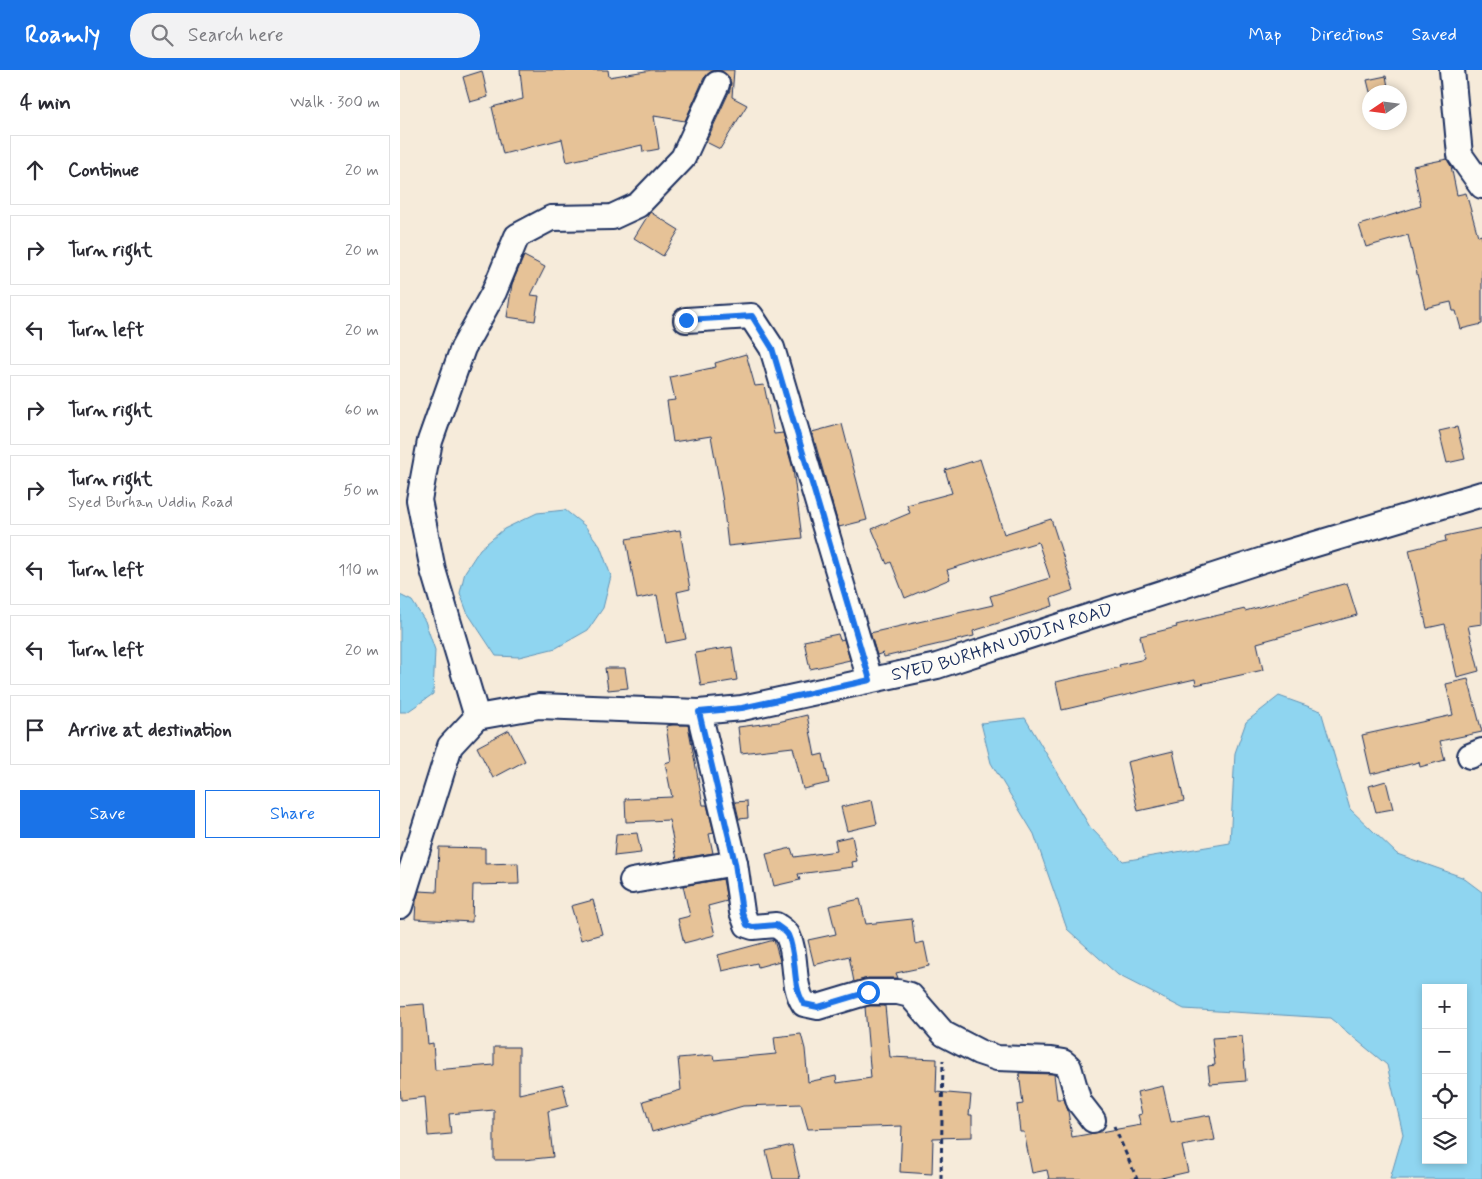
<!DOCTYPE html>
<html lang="en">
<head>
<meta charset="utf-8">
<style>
	body { margin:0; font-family:Mynerve,sans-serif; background:#f2f2f3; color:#2b2b33 }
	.controls { position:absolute; right:15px; bottom:15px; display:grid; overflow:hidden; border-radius:0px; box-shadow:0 2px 8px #0003 }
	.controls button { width:45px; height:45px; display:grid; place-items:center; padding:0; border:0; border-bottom:1px solid #e1e1e2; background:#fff; color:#2b2b33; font:25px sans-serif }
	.compass { position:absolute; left:962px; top:15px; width:45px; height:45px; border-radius:50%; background:#fff; box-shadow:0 2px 8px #0003; rotate:257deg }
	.stop { position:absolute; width:15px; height:15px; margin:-11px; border:4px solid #1a73e8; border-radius:50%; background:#fff }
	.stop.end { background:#1a73e8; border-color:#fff; box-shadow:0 1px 5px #0008 }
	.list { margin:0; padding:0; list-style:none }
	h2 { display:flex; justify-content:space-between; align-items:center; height:65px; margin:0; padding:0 20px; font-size:21px }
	h2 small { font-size:16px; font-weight:400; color:#7c7c81 }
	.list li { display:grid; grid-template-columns:32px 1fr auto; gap:15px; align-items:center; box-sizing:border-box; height:70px; margin:0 10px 10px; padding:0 10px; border:1px solid #e1e1e2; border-radius:0px }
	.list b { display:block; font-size:19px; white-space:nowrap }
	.list p { margin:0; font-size:16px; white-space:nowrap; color:#7c7c81 }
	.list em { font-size:16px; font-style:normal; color:#7c7c81 }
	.actions { display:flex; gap:10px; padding:15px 20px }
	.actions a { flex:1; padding:11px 0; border:1px solid #1a73e8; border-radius:0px; text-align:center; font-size:18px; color:#1a73e8 }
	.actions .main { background:#1a73e8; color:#fff }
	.icon { flex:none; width:28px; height:28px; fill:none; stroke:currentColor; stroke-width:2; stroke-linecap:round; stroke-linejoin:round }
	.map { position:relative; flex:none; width:1082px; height:1109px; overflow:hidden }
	header { display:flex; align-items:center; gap:30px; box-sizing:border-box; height:70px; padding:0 25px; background:#1a73e8; color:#fff }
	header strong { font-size:24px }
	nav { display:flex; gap:28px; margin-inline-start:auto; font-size:18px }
	.search { width:350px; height:45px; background:#f2f2f3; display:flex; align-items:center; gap:12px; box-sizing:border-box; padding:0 18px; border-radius:28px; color:#7c7c81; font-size:19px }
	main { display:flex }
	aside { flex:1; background:#fff }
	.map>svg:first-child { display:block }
	.water { fill:#8fd5f0; stroke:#6193b6; fill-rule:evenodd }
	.building { fill:#e6c297; stroke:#1b2f5e }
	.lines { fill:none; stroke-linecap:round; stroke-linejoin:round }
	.minor-casing { stroke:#1b2f5e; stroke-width:28 }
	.path { stroke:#1b2f5e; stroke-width:3; stroke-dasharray:5 4; stroke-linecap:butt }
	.minor { stroke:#fdfcf7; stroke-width:24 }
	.route { stroke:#1a73e8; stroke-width:6 }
	.labels { text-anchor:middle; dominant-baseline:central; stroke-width:4; stroke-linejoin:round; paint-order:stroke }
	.street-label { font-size:18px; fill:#1b2f5e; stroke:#fdfcf7 }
</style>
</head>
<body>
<header>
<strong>Roamly</strong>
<div class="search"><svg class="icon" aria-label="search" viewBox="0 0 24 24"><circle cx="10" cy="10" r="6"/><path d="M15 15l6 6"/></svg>Search here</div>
<nav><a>Map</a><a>Directions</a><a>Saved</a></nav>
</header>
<main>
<aside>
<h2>4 min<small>Walk · 300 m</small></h2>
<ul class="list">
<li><svg class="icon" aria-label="ahead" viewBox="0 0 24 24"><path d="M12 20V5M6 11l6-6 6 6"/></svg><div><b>Continue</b></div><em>20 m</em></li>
<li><svg class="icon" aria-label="right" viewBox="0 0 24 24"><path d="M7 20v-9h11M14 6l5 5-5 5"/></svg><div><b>Turn right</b></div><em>20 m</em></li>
<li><svg class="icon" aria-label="left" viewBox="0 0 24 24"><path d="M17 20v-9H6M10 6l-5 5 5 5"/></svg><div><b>Turn left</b></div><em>20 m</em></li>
<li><svg class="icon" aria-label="right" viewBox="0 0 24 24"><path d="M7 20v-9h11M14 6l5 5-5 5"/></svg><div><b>Turn right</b></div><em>60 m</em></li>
<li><svg class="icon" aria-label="right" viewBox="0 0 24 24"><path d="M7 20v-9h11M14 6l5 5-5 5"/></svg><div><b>Turn right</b><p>Syed Burhan Uddin Road</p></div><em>50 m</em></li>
<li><svg class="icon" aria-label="left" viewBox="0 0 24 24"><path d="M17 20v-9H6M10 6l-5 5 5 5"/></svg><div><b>Turn left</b></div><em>110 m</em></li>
<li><svg class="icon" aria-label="left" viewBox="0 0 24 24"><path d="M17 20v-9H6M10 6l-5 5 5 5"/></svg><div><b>Turn left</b></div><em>20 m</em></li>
<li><svg class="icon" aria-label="arrive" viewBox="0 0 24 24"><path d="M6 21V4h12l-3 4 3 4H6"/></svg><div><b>Arrive at destination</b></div></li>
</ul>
<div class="actions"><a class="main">Save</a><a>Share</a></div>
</aside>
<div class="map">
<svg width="1082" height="1109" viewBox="0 0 1082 1109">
	<rect width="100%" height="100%" fill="#f6ebda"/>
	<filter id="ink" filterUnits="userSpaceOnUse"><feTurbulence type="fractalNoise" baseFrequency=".02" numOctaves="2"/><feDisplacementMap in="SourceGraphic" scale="10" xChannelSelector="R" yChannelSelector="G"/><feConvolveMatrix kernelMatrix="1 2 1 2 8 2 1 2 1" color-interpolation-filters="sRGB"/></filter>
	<g filter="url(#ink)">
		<!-- water -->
		<g class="water">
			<polygon points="165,440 185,456 200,476 211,506 203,538 188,560 156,578 119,587 96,586 67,542 60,523 65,502 80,479 104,459 137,443"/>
			<polygon points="0,525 12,531 25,551 35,580 33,624 7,642 0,642"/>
			<path d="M879,626l42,15 29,98 47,45 65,23 20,15v287h-92l13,-45 -16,-69 -57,-47 -146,-9 -66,-34 -51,-46 -33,-95 -43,-71 -10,-40 44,-5 65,109 33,34 107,-18 5,-90 11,-31zM1026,918h37v172h-37z"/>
		</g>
		<!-- building -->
		<g class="building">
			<polygon points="120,0 208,0 209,7 252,0 334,0 332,27 347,35 320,79 306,72 330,20 331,13 328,6 322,1 315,0 309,3 304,8 285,51 254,46 259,79 243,82 242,75 167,92 162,69 103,84 92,37 123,29"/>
			<polygon points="82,1 88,27 70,32 63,7"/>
			<polygon points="986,6 989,22 970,22 967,10"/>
			<polygon points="1047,89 1051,96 1057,125 1066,123 1078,166 1082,165 1082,254 1061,259 1056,241 1053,241 1051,232 1025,238 1008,165 966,177 959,155 1021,136 1013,96"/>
			<polygon points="250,142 279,160 263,186 234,168"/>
			<polygon points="124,186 145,197 131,225 139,226 135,251 107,247 112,214"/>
			<polygon points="346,284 355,316 364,315 374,364 383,363 393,399 402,468 328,476 323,432 311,366 273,372 267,331 275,330 270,307 316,297 315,293"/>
			<polygon points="442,354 467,450 439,457 412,362"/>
			<polygon points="1057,357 1065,389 1047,393 1039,361"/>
			<polygon points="580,389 604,464 651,449 674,520 651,528 653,536 573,561 574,566 484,587 483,583 477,585 470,563 593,535 590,526 650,508 638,472 547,500 550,509 505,528 491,492 487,494 472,459 510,443 507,435 552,423 545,400"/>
			<polygon points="1082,458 1082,554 1068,556 1079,601 1057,607 1045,554 1027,558 1009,480 1046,471 1045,466"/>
			<polygon points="280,460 290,519 277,522 286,569 266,573 257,525 237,529 226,469"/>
			<polygon points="947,513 957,545 857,573 863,600 796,615 795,609 662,640 656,612 720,597 719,595 745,589 740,566 777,557 776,555 845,539 845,541"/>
			<polygon points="438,564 440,570 444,569 450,590 410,599 404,571"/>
			<polygon points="332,577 337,610 301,616 295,583"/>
			<polygon points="205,598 225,598 228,618 208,620"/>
			<polygon points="1068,609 1082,662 1040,671 1045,690 1020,697 1019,692 971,704 962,665 1053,645 1046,614"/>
			<polygon points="407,645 415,686 423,684 429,713 403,719 393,677 341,683 338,657 378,652"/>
			<polygon points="273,655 288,655 303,735 307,735 314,763 309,764 313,783 277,789 269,750 226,752 225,729 272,727 265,693 271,691 266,656"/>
			<polygon points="109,660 125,691 93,708 77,677"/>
			<polygon points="773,681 784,731 738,741 727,692"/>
			<polygon points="986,711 993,739 976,742 969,716"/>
			<polygon points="472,730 477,754 447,761 441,737"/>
			<polygon points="347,731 348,748 339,749 335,732"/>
			<polygon points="237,763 241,783 214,786 216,765"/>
			<polygon points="452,766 457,791 452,792 453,797 398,804 400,810 374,816 366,784 391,778 394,787 437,781 435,770"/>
			<polygon points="39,777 85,778 85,794 118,793 119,814 73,815 72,852 15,849 16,831 19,821 37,822"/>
			<polygon points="323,809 327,831 308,836 315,865 284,873 278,849 290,846 283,816"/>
			<polygon points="460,829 466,854 512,849 515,874 524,872 529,896 496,903 498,908 468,908 454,912 449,886 414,895 408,870 436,864 429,836"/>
			<polygon points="193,830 202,864 181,870 171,836"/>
			<polygon points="374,870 380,891 358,897 357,893 322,901 318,885"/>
			<polygon points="24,934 28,974 33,973 35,1000 94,995 94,977 119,977 119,1024 163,1014 168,1036 148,1041 153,1087 123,1090 94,1090 94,1040 49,1044 51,1064 28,1066 25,1027 1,1030 0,1017 0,936"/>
			<polygon points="470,936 485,936 490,987 537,989 536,1022 571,1025 569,1045 572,1045 572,1067 533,1068 532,1104 500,1102 502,1056 408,1059 401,1034 343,1036 252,1062 243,1031 281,1020 278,988 313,985 314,990 376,984 374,967 401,964 405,979 408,1012 436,1006 437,1013 471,1008 465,937"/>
			<polygon points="842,966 846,1011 810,1014 808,996 815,995 812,968"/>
			<polygon points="619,1003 654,1004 657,1029 664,1029 668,1041 672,1067 741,1055 738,1045 742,1044 737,1022 763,1016 771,1052 810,1045 815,1070 782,1076 788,1102 757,1109 649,1109 647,1100 632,1103 624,1062 620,1062 617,1035 623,1034"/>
			<polygon points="392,1075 400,1109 373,1109 366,1081"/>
		</g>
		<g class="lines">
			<!-- minor casing -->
			<g class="minor-casing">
				<g id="minor">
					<polyline points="1052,0 1060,85 1082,116"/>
					<polyline points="286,250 351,246 372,278 470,610"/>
					<path d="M299,642l36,151 7,49 5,13 6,2 23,-2c4,3 10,6 12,11 10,21 3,48 16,68l14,3 50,-15h30l12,3 34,39 35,18 18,6 54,2 12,2 6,5 10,35 14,18"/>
					<polyline points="77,647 33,500 19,430 30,371 63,278 94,222 117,166 151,148 212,147 238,135 283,88 317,14"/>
					<polyline points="1070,686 1082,681"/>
					<polyline points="232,811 335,793"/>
					<path id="s1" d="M0,836l50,-160 27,-29 62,-11 160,6 43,-4 195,-42 332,-108 213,-64"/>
				</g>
			</g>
			<!-- path -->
			<g class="path">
				<polyline points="714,1056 737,1109"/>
				<polyline points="541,1109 543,990"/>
			</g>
			<!-- minor -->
			<use href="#minor" class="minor"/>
		</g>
	</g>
	<g class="lines" filter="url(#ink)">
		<!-- route -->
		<path class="route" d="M286,250l66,-4 20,32 98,332 -128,28 -43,4 36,151 7,49 5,13 6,2 23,-2c4,3 10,6 12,10 10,22 3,49 16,69l14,3 50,-15"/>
	</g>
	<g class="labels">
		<!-- street labels -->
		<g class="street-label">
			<text stroke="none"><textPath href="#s1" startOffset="742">SYED BURHAN UDDIN ROAD</textPath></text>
		</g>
	</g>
</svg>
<div class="controls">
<button>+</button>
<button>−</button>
<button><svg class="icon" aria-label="locate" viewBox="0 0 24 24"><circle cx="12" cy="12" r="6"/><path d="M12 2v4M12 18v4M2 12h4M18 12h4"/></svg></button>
<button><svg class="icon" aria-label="layers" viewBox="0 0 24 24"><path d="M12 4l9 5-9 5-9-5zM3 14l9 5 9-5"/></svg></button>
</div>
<svg class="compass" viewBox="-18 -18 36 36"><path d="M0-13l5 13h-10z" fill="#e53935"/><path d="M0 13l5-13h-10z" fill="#7c7c81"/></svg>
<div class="stop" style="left:468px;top:922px"></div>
<div class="stop end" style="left:286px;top:250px"></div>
</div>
</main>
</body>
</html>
